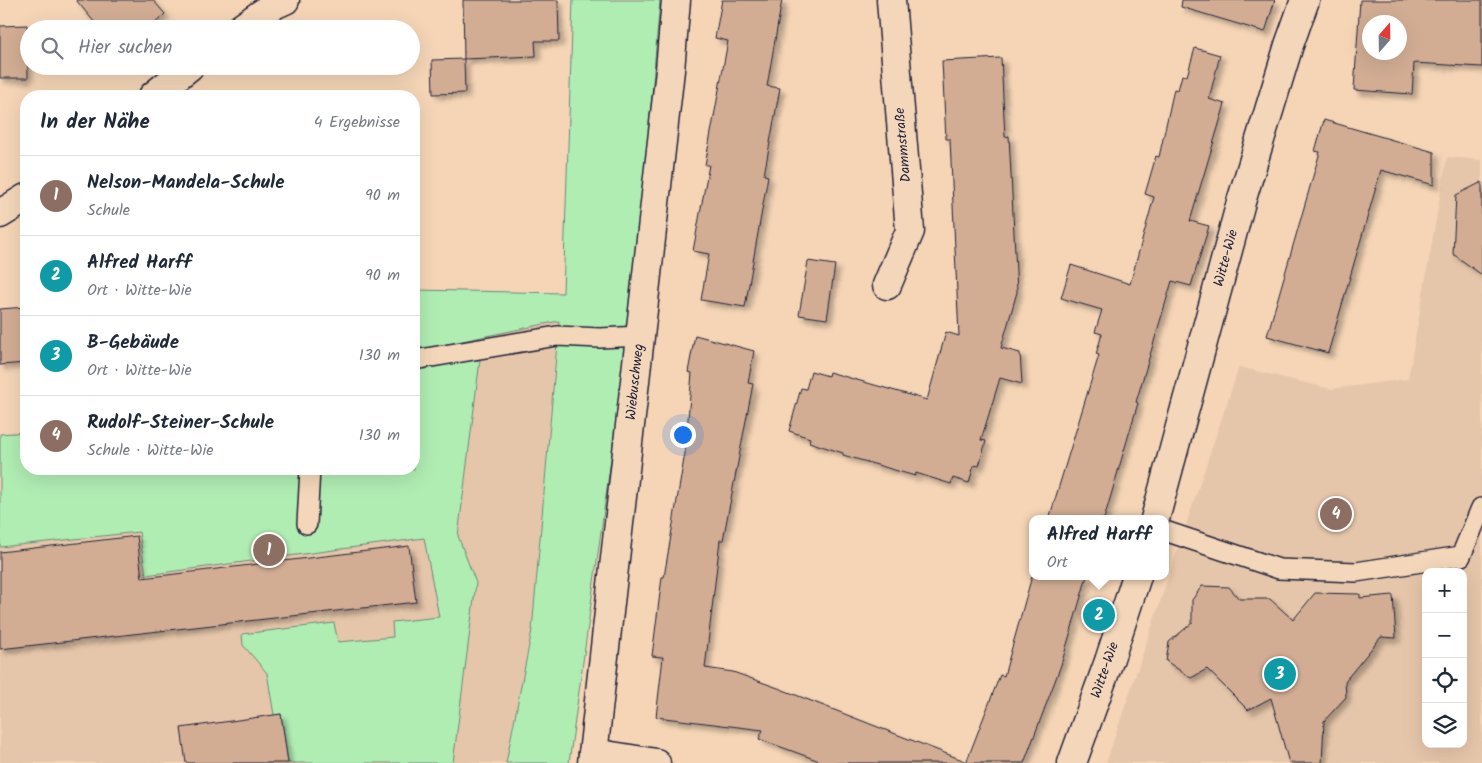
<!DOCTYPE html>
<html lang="de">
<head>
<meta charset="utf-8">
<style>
	body { margin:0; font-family:Kalam,sans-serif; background:#f6f6f7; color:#1f2937 }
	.controls { position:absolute; right:15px; bottom:15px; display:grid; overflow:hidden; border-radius:10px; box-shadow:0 5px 20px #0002 }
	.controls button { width:45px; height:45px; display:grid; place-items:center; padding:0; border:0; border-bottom:1px solid #e0e1e3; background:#fff; color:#1f2937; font:25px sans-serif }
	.compass { position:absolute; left:1362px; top:15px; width:45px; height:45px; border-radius:50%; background:#fff; box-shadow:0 5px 20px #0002; rotate:20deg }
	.you { position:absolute; left:682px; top:434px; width:18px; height:18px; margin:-12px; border:4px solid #fff; border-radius:50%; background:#1a73e8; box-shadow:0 0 0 8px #1a73e833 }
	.badge { display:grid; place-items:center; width:32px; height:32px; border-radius:50%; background:#b45309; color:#fff; font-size:16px; font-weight:700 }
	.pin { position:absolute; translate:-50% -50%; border:2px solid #fff; box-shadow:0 1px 5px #0006 }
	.popup { position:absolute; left:1029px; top:515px; width:140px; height:65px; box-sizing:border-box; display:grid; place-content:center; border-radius:10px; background:#fff; filter:drop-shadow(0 1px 4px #0005); font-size:16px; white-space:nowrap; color:#747a83 }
	.popup b { font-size:19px; color:#1f2937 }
	.popup::after { content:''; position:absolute; left:50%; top:100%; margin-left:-10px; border:10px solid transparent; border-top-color:#fff }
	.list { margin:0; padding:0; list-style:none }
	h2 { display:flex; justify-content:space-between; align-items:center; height:65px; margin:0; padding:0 20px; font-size:21px }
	h2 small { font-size:16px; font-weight:400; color:#747a83 }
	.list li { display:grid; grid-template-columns:32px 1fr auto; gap:15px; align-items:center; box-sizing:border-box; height:80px; padding:0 20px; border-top:1px solid #e0e1e3 }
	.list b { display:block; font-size:19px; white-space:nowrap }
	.list p { margin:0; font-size:16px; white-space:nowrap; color:#747a83 }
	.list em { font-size:16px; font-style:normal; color:#747a83 }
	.icon { flex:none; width:28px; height:28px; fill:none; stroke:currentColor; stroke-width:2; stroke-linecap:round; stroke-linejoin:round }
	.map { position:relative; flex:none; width:1482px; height:763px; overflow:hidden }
	.search { position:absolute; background:#fff; box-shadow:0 5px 20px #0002; left:20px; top:20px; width:400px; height:55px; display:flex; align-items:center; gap:12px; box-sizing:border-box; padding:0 18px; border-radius:28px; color:#747a83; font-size:19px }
	.panel { position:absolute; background:#fff; box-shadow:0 5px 20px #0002; left:20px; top:90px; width:400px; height:385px; border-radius:20px }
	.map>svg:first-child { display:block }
	.built { fill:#e6c6aa; fill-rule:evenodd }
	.green { fill:#b0edb3; stroke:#698877 }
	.building { fill:#d2ad94; stroke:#22223b; fill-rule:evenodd; filter:url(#shadow) }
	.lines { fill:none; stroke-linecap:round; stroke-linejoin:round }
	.service-casing { stroke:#22223b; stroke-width:22 }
	.minor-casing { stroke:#22223b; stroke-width:31 }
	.service { stroke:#f4d7ba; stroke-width:19 }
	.minor { stroke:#f4d7ba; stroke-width:28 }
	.labels { text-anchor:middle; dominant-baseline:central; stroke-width:4.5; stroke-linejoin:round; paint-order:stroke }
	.street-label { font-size:14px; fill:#22223b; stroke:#f4d7ba }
</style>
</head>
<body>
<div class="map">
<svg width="1482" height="763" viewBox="0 0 1482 763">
	<defs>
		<filter id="shadow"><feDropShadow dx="4.5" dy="4.5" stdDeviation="2.5" flood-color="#0004"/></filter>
	</defs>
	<rect width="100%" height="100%" fill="#f5d5b6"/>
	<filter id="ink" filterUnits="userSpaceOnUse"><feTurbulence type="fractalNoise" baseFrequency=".02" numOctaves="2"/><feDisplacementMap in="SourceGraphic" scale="10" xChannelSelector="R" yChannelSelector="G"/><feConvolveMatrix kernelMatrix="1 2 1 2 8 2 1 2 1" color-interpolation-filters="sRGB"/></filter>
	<g filter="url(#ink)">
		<!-- built -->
		<g class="built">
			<path d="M1447,157l35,3v603h-376l133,-396 92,22 77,-10zM1426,572h37v172h-37z"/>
			<polygon points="414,290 563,293 557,336 532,630 506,763 0,763 0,434 26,432 26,469 414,469"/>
		</g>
		<!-- green -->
		<g class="green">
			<polygon points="573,0 660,0 637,271 569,763 506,763 532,630 559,321 414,351 414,290 563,293"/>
			<polygon points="480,360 458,536 476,583 453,763 288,763 281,714 274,715 267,673 243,645 242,634 334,623 338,642 393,637 392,622 439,617 424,538 146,575 139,532 0,547 0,434 26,432 26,469 414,469 414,367 438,363"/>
		</g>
		<!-- building -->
		<g class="building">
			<polygon points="76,0 153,0 165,14 149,29 100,29"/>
			<polygon points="463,0 558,0 559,41 535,41 536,56 464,59"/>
			<polygon points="722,0 782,0 767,86 780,88 764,175 768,176 745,307 701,300 709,254 693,251 709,165 705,165 728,41 715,38"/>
			<polygon points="1182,0 1275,0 1265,32 1181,7"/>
			<path d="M1360,0h122v67l-68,-4 -2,31 -58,-4zM1370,22h30v30h-30z"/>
			<polygon points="27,25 28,78 0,78 0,26"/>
			<polygon points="1195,48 1220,55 1209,99 1225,104 1190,221 1209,226 1191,286 1172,281 1136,402 1138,403 1104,519 1049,519 1099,355 1096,354 1102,334 1095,332 1102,310 1061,298 1071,265 1130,284 1154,197 1145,194 1156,156 1159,157 1174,89 1178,90 1182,75 1187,76"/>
			<polygon points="1001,58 1005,137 1009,136 1017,292 1001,348 1020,353 1022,384 1000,378 981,440 986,441 979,466 974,465 969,483 953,478 951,484 916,473 915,476 843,455 843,453 809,442 810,438 789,431 801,388 806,389 811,371 828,376 829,372 927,400 946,332 959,336 950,139 946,139 942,61"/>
			<polygon points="464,59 465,93 433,94 432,60"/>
			<polygon points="1324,120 1434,152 1434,185 1381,170 1328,353 1267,336 1320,152 1315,151"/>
			<polygon points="1482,182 1482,275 1453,254 1456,195"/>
			<polygon points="808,261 835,265 827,319 799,315"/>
			<polygon points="26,307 26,363 0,365 0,309"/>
			<polygon points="695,335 754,351 748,383 753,384 723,540 720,540 705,668 733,672 778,688 965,761 965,763 825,763 759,739 763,730 656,717 663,657 652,656 662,577 664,577 685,453 692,373 688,372"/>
			<polygon points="137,536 142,578 409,546 416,602 0,649 0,552"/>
			<polygon points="1032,576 1087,576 1061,665 1024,763 966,763 1000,675 1004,676"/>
			<polygon points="1202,586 1229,587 1239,599 1270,599 1293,620 1315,593 1360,594 1360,598 1393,595 1396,638 1381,637 1345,681 1346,697 1324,721 1322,763 1289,763 1271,698 1248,710 1207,669 1191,678 1166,661 1169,642 1192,623 1192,600"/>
			<polygon points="281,714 288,763 186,763 181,728"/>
		</g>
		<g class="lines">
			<!-- service casing -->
			<g class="service-casing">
				<g id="service">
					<polyline points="414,360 557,336 600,338 640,336"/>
					<polyline points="307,524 310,469"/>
					<polyline points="1165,531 1279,569 1356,572 1461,556 1481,508 1482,508"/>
				</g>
			</g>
			<!-- minor casing -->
			<g class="minor-casing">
				<g id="minor">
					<polyline points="240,29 274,5 285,0"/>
					<polyline points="153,96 190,66"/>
					<polyline points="0,214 26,198"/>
					<polyline points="887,285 910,231 891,0"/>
					<polyline points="1155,519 1241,202 1289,45 1305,0"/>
					<polyline points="593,753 656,763"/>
					<polyline points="592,763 670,70 676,0"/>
					<polyline points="1072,763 1109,661 1137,576"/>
				</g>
			</g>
			<!-- service -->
			<use href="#service" class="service"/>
			<!-- minor -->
			<use href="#minor" class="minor"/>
		</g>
	</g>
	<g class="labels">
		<!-- street labels -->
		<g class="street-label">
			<text transform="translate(903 145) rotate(-95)">Dammstraße</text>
			<text transform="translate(1226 258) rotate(-75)">Witte-Wie</text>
			<text transform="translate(635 382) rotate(-84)">Wiebuschweg</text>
			<text transform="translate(1105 670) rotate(-71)">Witte-Wie</text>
		</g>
	</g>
</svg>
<div class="controls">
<button>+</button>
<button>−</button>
<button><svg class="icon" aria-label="locate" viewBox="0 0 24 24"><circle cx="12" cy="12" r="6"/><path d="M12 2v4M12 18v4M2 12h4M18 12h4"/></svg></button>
<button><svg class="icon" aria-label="layers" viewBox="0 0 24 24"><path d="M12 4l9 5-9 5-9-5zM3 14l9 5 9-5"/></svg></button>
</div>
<svg class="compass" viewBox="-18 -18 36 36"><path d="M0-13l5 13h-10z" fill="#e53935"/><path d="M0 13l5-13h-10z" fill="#747a83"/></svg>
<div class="you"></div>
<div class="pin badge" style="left:269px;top:550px;background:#8d6e63">1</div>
<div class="pin badge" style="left:1099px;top:615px;background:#0f9aa8">2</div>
<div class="popup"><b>Alfred Harff</b>Ort</div>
<div class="pin badge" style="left:1280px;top:674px;background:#0f9aa8">3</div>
<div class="pin badge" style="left:1336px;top:514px;background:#8d6e63">4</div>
<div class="search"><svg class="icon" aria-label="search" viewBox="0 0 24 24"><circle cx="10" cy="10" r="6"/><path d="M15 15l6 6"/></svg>Hier suchen</div>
<section class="panel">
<h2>In der Nähe<small>4 Ergebnisse</small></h2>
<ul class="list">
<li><span class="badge" style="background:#8d6e63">1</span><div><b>Nelson-Mandela-Schule</b><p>Schule</p></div><em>90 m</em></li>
<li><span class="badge" style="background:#0f9aa8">2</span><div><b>Alfred Harff</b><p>Ort · Witte-Wie</p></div><em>90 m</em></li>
<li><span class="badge" style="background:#0f9aa8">3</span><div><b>B-Gebäude</b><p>Ort · Witte-Wie</p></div><em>130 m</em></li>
<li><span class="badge" style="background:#8d6e63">4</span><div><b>Rudolf-Steiner-Schule</b><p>Schule · Witte-Wie</p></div><em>130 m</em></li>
</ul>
</section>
</div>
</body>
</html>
